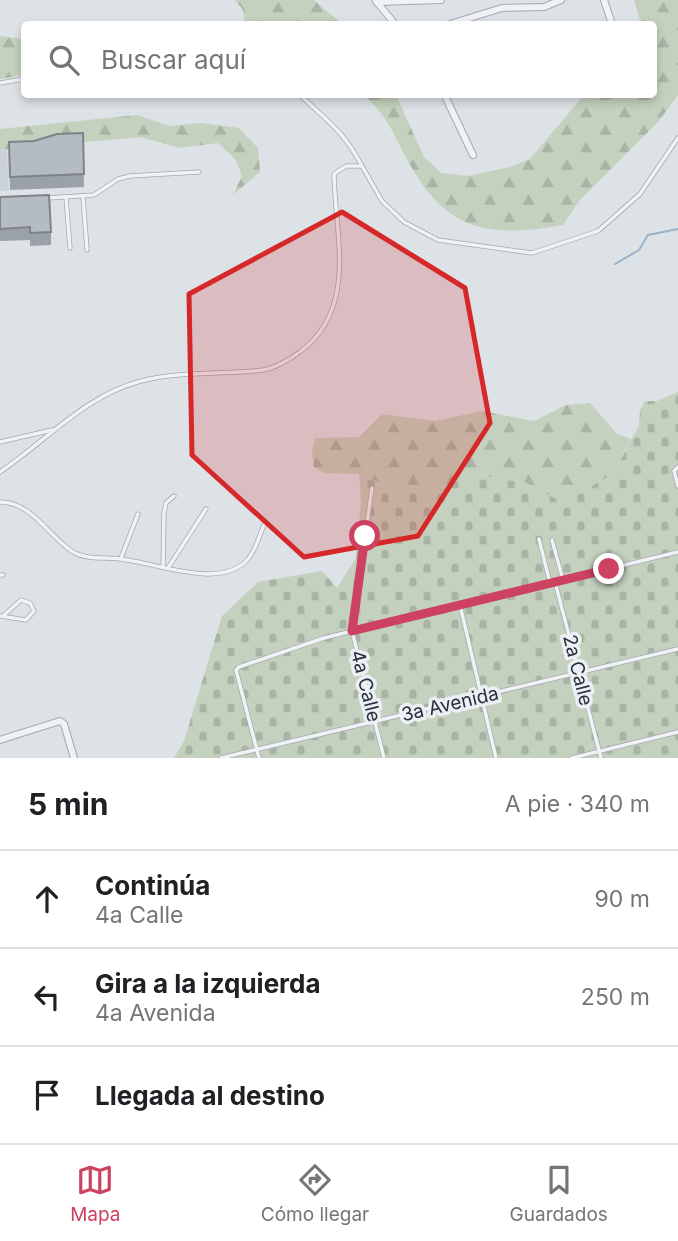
<!DOCTYPE html>
<html lang="es">
<head>
<meta charset="utf-8">
<style>
	body { margin:0; font-family:Inter,sans-serif; background:#f2f2f2; color:#202124 }
	.stop { position:absolute; width:21px; height:21px; margin:-16px; border:5px solid #cc4260; border-radius:50%; background:#fff }
	.stop.end { background:#cc4260; border-color:#fff; box-shadow:0 2px 7px #0008 }
	.list { margin:0; padding:0; list-style:none }
	h2 { display:flex; justify-content:space-between; align-items:center; height:91px; margin:0; padding:0 28px; font-size:30px }
	h2 small { font-size:23px; font-weight:400; color:#757577 }
	.list li { display:grid; grid-template-columns:46px 1fr auto; gap:21px; align-items:center; box-sizing:border-box; height:98px; padding:0 28px; border-top:2px solid #e0e0e0 }
	.list b { display:block; font-size:26px; white-space:nowrap }
	.list p { margin:0; font-size:23px; white-space:nowrap; color:#757577 }
	.list em { font-size:23px; font-style:normal; color:#757577 }
	.icon { flex:none; width:38px; height:38px; fill:none; stroke:currentColor; stroke-width:2; stroke-linecap:round; stroke-linejoin:round }
	.map { position:relative; flex:none; width:678px; height:758px; overflow:hidden }
	.search { position:absolute; background:#fff; box-shadow:0 4px 10px #0003; left:21px; right:21px; top:21px; height:77px; display:flex; align-items:center; gap:18px; box-sizing:border-box; padding:0 24px; border-radius:7px; color:#757577; font-size:26px }
	.sheet { height:385px; background:#fff }
	nav { display:flex; justify-content:space-around; align-items:center; box-sizing:border-box; height:98px; border-top:2px solid #e0e0e0; background:#fff; font-size:19px; color:#757577 }
	nav a { display:grid; justify-items:center; gap:4px }
	nav .on { color:#cc4260 }
	.map>svg:first-child { display:block }
	.built { fill:#cbd1d9 }
	.forest { fill:url(#forest-firs) }
	.cemetery { fill:url(#cemetery-stones) }
	.lines { fill:none; stroke-linecap:round; stroke-linejoin:round }
	.stream { stroke:#98b2c7; stroke-width:2 }
	.service-casing { stroke:#a3a9b1; stroke-width:5 }
	.minor-casing { stroke:#a3a9b1; stroke-width:8 }
	.service { stroke:#f0f2f5; stroke-width:3.5 }
	.minor { stroke:#f0f2f5; stroke-width:6 }
	.wall { fill:#9ba1a8 }
	.building { fill:#b4bbc3; stroke:#7e8388; stroke-width:2 }
	.route { stroke:#cc4260; stroke-width:9 }
	.marked { fill:#d62828; fill-opacity:0.2; stroke:#d62828; stroke-width:5; stroke-linejoin:round }
	.labels { text-anchor:middle; dominant-baseline:central; stroke-width:7; stroke-linejoin:round; paint-order:stroke }
	.street-label { font-size:19px; fill:#27303d; stroke:#ecf0f5 }
</style>
</head>
<body>
<div class="map">
<svg width="678" height="758" viewBox="0 0 678 758">
	<defs>
		<pattern id="forest-firs" width="22" height="20" patternUnits="userSpaceOnUse" patternTransform="scale(1.75)"><rect width="22" height="20" fill="#c4d1be"/><path d="M5 1l3.5 6h-7zM16 11l3.5 6h-7z" fill="#a8b4a4"/></pattern>
		<pattern id="cemetery-stones" width="16" height="16" patternUnits="userSpaceOnUse" patternTransform="scale(1.75)"><rect width="16" height="16" fill="#c4d1be"/><path d="M2 7V4a2 2 0 0 1 4 0v3zM10 15v-3a2 2 0 0 1 4 0v3z" fill="#a8b4a4"/></pattern>
	</defs>
	<rect width="100%" height="100%" fill="#dde2e7"/>
	<!-- built -->
	<polygon class="built" points="0,150 7,150 9,191 0,191"/>
	<!-- forest -->
	<g class="forest">
		<polygon points="235,0 314,0 342,24 245,24 243,10"/>
		<path d="M634,0h44v95l-20,27 -79,79 -16,24c-82,15 -121,3 -160,-73 -13,-26 -17,-36 -39,-57h32l28,62 17,16 27,3 42,-9 20,-8 54,-64 70,-1v-70h-13z"/>
		<polygon points="0,36 24,39 24,75 0,79"/>
		<polygon points="137,115 169,126 201,123 239,128 258,148 260,172 233,195 242,176 236,160 218,143 180,148 140,137 0,150 0,129"/>
		<polygon points="590,403 617,434 631,439 612,475 562,502 526,483 474,474 424,494 383,484 359,474 324,473 314,467 312,451 315,438 359,437 382,414 435,421 482,411 534,421 566,405"/>
	</g>
	<!-- cemetery -->
	<polygon class="cemetery" points="678,392 678,758 174,758 184,741 222,616 258,582 322,571 337,588 356,558 361,501 359,474 383,484 424,494 474,474 526,483 562,502 612,475 639,426 640,410 645,401 657,401"/>
	<g class="lines">
		<!-- stream -->
		<polyline class="stream" points="615,264 639,250 648,235 678,229"/>
		<!-- service casing -->
		<g class="service-casing">
			<g id="service">
				<polyline points="0,83 24,79"/>
				<path d="M299,94c28,27 44,36 63,72"/>
				<polyline points="66,197 70,248"/>
				<polyline points="83,197 87,250"/>
				<polyline points="48,198 94,195 118,179 130,176 199,172"/>
				<polyline points="0,442 52,430"/>
				<polyline points="678,467 674,471 678,486"/>
				<path d="M0,472c46,-31 86,-77 141,-91 40,-10 82,-6 122,-11 12,-2 28,-11 38,-19 57,-43 34,-116 33,-177l12,-8h16l20,35 22,21 34,18 94,13 66,-22 42,-37 38,-56"/>
				<polyline points="372,488 352,631 384,758"/>
				<path d="M0,502c32,0 48,34 73,50 14,8 31,5 47,7 34,3 101,32 128,0 8,-9 11,-23 16,-34"/>
				<polyline points="539,539 550,583"/>
				<polyline points="552,540 563,580"/>
				<polyline points="121,558 138,514"/>
				<polyline points="163,567 164,512 166,503 174,496"/>
				<polyline points="168,568 206,509"/>
				<polyline points="0,575 3,575"/>
				<polyline points="555,582 601,758"/>
				<polyline points="460,605 496,758"/>
				<polyline points="0,616 26,620 34,611 30,603 21,600 4,615"/>
				<polyline points="221,758 678,649"/>
				<polyline points="259,758 236,670 239,667 324,638 678,552"/>
				<polyline points="572,758 678,732"/>
			</g>
		</g>
		<!-- minor casing -->
		<g class="minor-casing">
			<g id="minor">
				<polyline points="604,0 612,24"/>
				<polyline points="376,1 395,24"/>
				<polyline points="377,2 441,0"/>
				<polyline points="450,24 502,8 544,7 561,0"/>
				<polyline points="444,94 473,155"/>
				<polyline points="0,740 60,721 64,724 74,758"/>
			</g>
		</g>
		<!-- service -->
		<use href="#service" class="service"/>
		<!-- minor -->
		<use href="#minor" class="minor"/>
	</g>
	<!-- wall -->
	<g class="wall">
		<polygon points="83,133 84,187 10,190 9,142 34,141"/>
		<polygon points="0,197 51,232 51,245 30,246 30,240 0,241"/>
	</g>
	<!-- building -->
	<g class="building">
		<polygon points="83,133 84,174 10,177 9,142 34,141 57,134"/>
		<polygon points="49,195 51,232 30,233 30,227 0,229 0,197"/>
	</g>
	<g class="lines">
		<!-- route -->
		<polyline class="route" points="365,536 352,631 609,569"/>
	</g>
	<!-- marked area -->
	<path class="marked" d="M342,212l123,76 25,135 -72,113 -114,21 -112,-102 -3,-161z"/>
	<g class="labels">
		<!-- street labels -->
		<g class="street-label">
			<text transform="translate(578 670) rotate(76)">2a Calle</text>
			<text transform="translate(366 686) rotate(76)">4a Calle</text>
			<text transform="translate(450 704) rotate(-13)">3a Avenida</text>
		</g>
	</g>
</svg>
<div class="stop" style="left:365px;top:536px"></div>
<div class="stop end" style="left:609px;top:569px"></div>
<div class="search"><svg class="icon" aria-label="search" viewBox="0 0 24 24"><circle cx="10" cy="10" r="6"/><path d="M15 15l6 6"/></svg>Buscar aquí</div>
</div>
<section class="sheet">
<h2>5 min<small>A pie · 340 m</small></h2>
<ul class="list">
<li><svg class="icon" aria-label="ahead" viewBox="0 0 24 24"><path d="M12 20V5M6 11l6-6 6 6"/></svg><div><b>Continúa</b><p>4a Calle</p></div><em>90 m</em></li>
<li><svg class="icon" aria-label="left" viewBox="0 0 24 24"><path d="M17 20v-9H6M10 6l-5 5 5 5"/></svg><div><b>Gira a la izquierda</b><p>4a Avenida</p></div><em>250 m</em></li>
<li><svg class="icon" aria-label="arrive" viewBox="0 0 24 24"><path d="M6 21V4h12l-3 4 3 4H6"/></svg><div><b>Llegada al destino</b></div></li>
</ul>
</section>
<nav>
<a class="on"><svg class="icon" aria-label="map" viewBox="0 0 24 24"><path d="M3 6l6-2 6 2 6-2v14l-6 2-6-2-6 2zM9 4v14M15 6v14"/></svg>Mapa</a>
<a><svg class="icon" aria-label="directions" viewBox="0 0 24 24"><path d="M12 3l9 9-9 9-9-9zM9 14v-3h6M13 9l2 2-2 2"/></svg>Cómo llegar</a>
<a><svg class="icon" aria-label="saved" viewBox="0 0 24 24"><path d="M7 4h10v16l-5-4-5 4z"/></svg>Guardados</a>
</nav>
</body>
</html>
